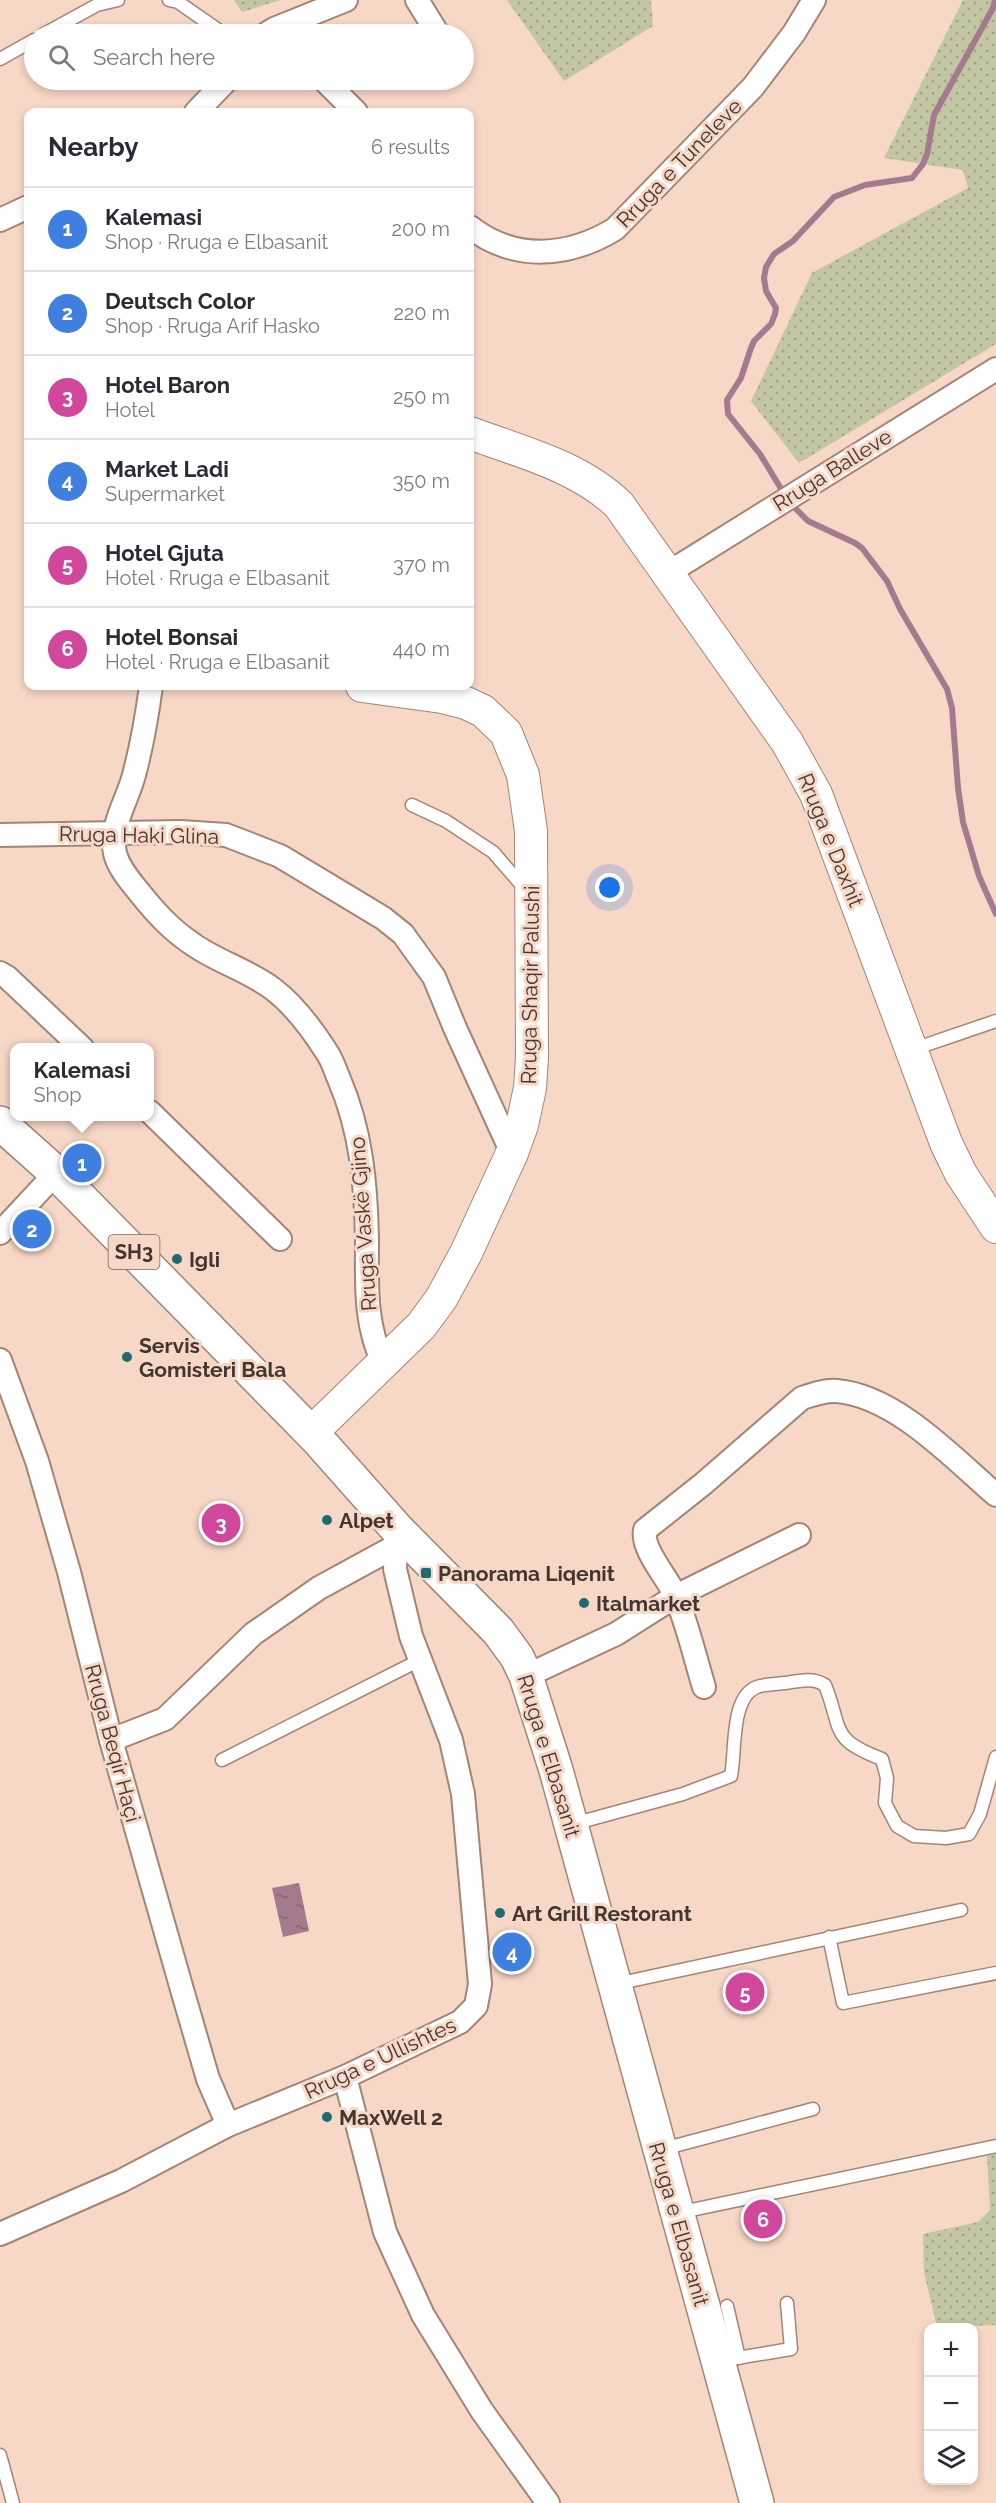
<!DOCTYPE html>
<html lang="en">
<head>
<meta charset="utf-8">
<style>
	body { margin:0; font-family:Raleway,sans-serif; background:#f2f2f3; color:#2b2b33 }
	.controls { position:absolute; right:18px; bottom:18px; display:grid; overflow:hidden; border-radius:12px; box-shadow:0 3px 9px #0003 }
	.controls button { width:54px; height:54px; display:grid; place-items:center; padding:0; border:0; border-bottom:2px solid #e1e1e2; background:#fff; color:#2b2b33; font:30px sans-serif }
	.you { position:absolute; left:610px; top:888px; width:21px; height:21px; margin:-15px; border:4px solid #fff; border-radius:50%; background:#1a73e8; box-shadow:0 0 0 9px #1a73e833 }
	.badge { display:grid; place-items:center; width:39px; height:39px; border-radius:50%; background:#1d6a70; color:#fff; font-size:20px; font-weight:700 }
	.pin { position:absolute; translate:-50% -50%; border:3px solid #fff; box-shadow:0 2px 6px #0006 }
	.popup { position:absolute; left:10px; top:1043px; width:144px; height:78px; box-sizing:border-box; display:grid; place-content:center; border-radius:12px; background:#fff; filter:drop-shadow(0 2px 4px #0005); font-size:20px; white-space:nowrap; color:#7c7c81 }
	.popup b { font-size:22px; color:#2b2b33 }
	.popup::after { content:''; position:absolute; left:50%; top:100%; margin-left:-12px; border:12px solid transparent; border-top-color:#fff }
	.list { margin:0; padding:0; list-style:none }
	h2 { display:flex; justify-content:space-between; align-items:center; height:78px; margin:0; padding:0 24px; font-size:26px }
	h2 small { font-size:20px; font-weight:400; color:#7c7c81 }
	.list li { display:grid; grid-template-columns:39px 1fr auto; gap:18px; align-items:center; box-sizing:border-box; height:84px; padding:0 24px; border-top:2px solid #e1e1e2 }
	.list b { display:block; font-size:22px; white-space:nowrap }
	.list p { margin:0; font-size:20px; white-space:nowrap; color:#7c7c81 }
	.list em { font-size:20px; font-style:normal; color:#7c7c81 }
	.icon { flex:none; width:33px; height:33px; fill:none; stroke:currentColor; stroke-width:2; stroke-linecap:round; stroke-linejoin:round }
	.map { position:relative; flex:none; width:996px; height:2503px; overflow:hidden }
	.search { position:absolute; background:#fff; box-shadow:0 3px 9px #0003; left:24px; top:24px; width:450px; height:66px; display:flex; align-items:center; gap:15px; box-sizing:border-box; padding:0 21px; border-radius:33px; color:#7c7c81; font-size:22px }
	.panel { position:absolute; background:#fff; box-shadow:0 3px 9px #0003; left:24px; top:108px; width:450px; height:582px; border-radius:12px }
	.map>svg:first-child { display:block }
	.grass { fill:url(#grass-dots) }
	.water { fill:url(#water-ripples) }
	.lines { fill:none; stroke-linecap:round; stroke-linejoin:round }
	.stream { stroke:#a47a8e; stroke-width:6 }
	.lane-casing { stroke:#a38576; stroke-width:15 }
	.street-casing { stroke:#a38576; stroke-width:26 }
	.secondary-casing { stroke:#a38576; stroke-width:34 }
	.primary-casing { stroke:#a38576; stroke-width:36 }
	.lane { stroke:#fff; stroke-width:12 }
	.street { stroke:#fff; stroke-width:22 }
	.secondary { stroke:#fff; stroke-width:32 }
	.primary { stroke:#fff; stroke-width:33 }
	.poi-dot { fill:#1d6a70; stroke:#f7d7c6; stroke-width:2 }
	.labels { text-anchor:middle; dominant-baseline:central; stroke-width:6; stroke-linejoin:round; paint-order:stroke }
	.shield { fill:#f7d7c6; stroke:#78665c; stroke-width:1.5 }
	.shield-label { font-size:20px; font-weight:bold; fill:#42362f }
	.street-label { font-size:21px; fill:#42362f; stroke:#f7d7c6 }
	.poi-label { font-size:21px; font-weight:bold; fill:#42362f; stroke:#f7d7c6; text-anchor:start }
</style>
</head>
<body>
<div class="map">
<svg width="996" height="2503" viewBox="0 0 996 2503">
	<defs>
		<pattern id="grass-dots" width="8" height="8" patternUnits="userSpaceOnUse" patternTransform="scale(1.5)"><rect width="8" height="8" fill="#c3c6a2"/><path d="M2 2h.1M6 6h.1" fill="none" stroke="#a0a284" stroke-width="1.8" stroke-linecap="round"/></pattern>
		<pattern id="water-ripples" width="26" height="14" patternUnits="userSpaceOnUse" patternTransform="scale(1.5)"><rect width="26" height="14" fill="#a47a8e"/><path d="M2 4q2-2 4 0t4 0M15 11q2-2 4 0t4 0" fill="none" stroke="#876574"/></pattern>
	</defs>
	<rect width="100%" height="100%" fill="#f7d7c6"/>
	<!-- grass -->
	<g class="grass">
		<polygon points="234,0 281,0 242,12"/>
		<polygon points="507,0 651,0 653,26 564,81"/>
		<polygon points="963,0 996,0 996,344 799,463 751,401 812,273 968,188 963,170 884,158"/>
		<polygon points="996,2154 996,2325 937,2327 924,2272 923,2234 978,2222 990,2210 987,2156"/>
	</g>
	<!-- water -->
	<polygon class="water" points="299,1883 309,1931 283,1937 272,1888"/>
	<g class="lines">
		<!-- stream -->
		<g class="stream">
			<polyline points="780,487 760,454 728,414 727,400 741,378 751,348 754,341 771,324 775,314 776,308 766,291 764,278 766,267 774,254 793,241 834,197 865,185 912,178 923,164 927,154 934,115 993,8 995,0"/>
			<polyline points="795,508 808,521 855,543 862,548 887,581 900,609 947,689 952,708 958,788 963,822 979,876 996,914"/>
		</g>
		<!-- lane casing -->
		<g class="lane-casing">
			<g id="lane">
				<polyline points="169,0 178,2 224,34"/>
				<polyline points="44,34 97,5 118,0"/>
				<polyline points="0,59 34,40"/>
				<polyline points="412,805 446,821 493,852 525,889"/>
				<polyline points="911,1050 996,1021"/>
				<polyline points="222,1760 420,1660"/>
				<path d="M573,1824l110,-30 48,-18c5,-24 -1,-79 26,-89 8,-3 19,-3 28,-4 15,-2 27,-6 40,2 18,45 4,54 57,74l5,19 -2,25 12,23 17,10 32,2 23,-4 11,-20 16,-57"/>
				<polyline points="829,1937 843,2003 996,1973"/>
				<polyline points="616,1984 961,1910"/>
				<polyline points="663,2149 813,2109"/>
				<polyline points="677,2213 996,2146"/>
				<polyline points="727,2306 739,2358"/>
				<polyline points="719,2361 791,2349 787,2303"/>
				<polyline points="0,2455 13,2503"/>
			</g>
		</g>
		<!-- street casing -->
		<g class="street-casing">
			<g id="street">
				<polyline points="417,0 438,34"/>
				<polyline points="266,34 274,29 346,0"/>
				<polyline points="324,80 356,112"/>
				<polyline points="196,112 227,80"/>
				<polyline points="0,220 28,207"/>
				<path d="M470,227c45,35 99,30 145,2l138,-142 41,-54 20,-33"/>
				<polyline points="668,573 996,369"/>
				<path d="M151,686c-4,30 -9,59 -17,89 -6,24 -25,52 -19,78 3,14 15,28 24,39 16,20 32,38 55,53 24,17 54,25 79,44 21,16 39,40 53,62 6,8 9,19 13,28 22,51 27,105 28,160 0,43 -3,86 17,125"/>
				<polyline points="0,835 181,832 226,835 280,856 383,918 403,934 434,977 455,1028 512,1153"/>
				<polyline points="0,973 7,977 82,1048"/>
				<polyline points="150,1112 280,1239"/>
				<polyline points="0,1233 56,1173"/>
				<polyline points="0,1360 37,1461 69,1572 111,1740 183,1993 208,2079 228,2125"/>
				<polyline points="526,1676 616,1634 676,1596 799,1535"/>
				<path d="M704,1687c-9,-29 -16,-61 -28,-90 -7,-18 -35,-47 -31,-67l58,-46 99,-86c12,-4 23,-8 35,-7 59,5 117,68 159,104"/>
				<polyline points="111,1740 165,1719 253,1634 319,1588 396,1546"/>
				<polyline points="345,2077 385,2232 423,2315 482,2411 548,2503"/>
				<polyline points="0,2234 121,2181 228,2125 345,2077 460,2022 476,2006 480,1984 463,1794 451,1740 411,1636 395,1569 397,1529"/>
			</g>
		</g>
		<!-- secondary casing -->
		<g class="secondary-casing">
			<g id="secondary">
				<path d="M470,433c51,19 109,33 149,72l168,237 29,52 130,349 15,31 35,53"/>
				<polyline points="311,1433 421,1326 441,1299 466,1253 512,1153 522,1125 530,1088 532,1058 531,831 523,775 506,733 483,711 466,703 442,697 362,686"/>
			</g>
		</g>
		<!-- primary casing -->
		<g class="primary-casing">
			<polyline id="primary" points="0,1123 56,1173 319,1441 397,1529 498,1631 517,1657 526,1676 556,1770 757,2503"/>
		</g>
		<!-- lane -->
		<use href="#lane" class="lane"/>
		<!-- street -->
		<use href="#street" class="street"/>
		<!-- secondary -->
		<use href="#secondary" class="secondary"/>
		<!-- primary -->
		<use href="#primary" class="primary"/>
	</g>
	<!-- markers -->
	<g class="poi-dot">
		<circle cx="177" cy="1259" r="6"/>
		<circle cx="127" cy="1357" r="6"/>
		<circle cx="327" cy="1520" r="6"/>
		<rect x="420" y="1567" width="12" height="12" rx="3"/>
		<circle cx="584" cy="1603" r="6"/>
		<circle cx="500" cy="1913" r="6"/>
		<circle cx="327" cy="2117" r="6"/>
	</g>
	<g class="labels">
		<!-- shield labels -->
		<rect class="shield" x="108.5" y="1235" width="51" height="34" rx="4.5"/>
		<g class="shield-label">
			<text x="134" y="1252">SH3</text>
		</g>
		<!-- street labels -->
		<g class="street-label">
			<text transform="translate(679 163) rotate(-46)">Rruga e Tuneleve</text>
			<text transform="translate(832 470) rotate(-32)">Rruga Balleve</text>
			<text transform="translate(139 835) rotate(1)">Rruga Haki Glina</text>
			<text transform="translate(831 840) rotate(68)">Rruga e Daxhit</text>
			<text transform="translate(530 985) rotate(-89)">Rruga Shaqir Palushi</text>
			<text transform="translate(363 1224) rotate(-94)">Rruga Vaskë Gjino</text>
			<text transform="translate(113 1743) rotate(75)">Rruga Beqir Haçi</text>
			<text transform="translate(549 1756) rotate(73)">Rruga e Elbasanit</text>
			<text transform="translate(380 2058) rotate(-25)">Rruga e Ullishtes</text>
			<text transform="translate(679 2224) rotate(74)">Rruga e Elbasanit</text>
		</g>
		<!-- poi labels -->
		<g class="poi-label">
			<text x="189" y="1259">Igli</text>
			<text x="139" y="1345">Servis<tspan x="139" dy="24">Gomisteri Bala</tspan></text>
			<text x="339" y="1520">Alpet</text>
			<text x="438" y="1573">Panorama Liqenit</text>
			<text x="596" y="1603">Italmarket</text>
			<text x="512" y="1913">Art Grill Restorant</text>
			<text x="339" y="2117">MaxWell 2</text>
		</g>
	</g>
</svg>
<div class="controls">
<button>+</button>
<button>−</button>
<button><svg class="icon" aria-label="layers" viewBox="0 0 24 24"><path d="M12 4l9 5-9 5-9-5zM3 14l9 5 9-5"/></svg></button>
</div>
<div class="you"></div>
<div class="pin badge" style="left:82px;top:1163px;background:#3f7fe0">1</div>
<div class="popup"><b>Kalemasi</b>Shop</div>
<div class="pin badge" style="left:32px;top:1229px;background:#3f7fe0">2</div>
<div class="pin badge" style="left:221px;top:1523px;background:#d1479c">3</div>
<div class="pin badge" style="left:512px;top:1952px;background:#3f7fe0">4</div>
<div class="pin badge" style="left:745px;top:1992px;background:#d1479c">5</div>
<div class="pin badge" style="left:763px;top:2219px;background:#d1479c">6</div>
<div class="search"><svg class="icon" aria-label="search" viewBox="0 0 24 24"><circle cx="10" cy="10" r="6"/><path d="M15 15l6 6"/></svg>Search here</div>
<section class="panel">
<h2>Nearby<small>6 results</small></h2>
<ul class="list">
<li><span class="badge" style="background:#3f7fe0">1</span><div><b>Kalemasi</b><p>Shop · Rruga e Elbasanit</p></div><em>200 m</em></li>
<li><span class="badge" style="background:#3f7fe0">2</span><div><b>Deutsch Color</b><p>Shop · Rruga Arif Hasko</p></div><em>220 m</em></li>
<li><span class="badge" style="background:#d1479c">3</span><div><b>Hotel Baron</b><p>Hotel</p></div><em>250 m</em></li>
<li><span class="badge" style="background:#3f7fe0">4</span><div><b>Market Ladi</b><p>Supermarket</p></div><em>350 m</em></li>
<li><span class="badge" style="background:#d1479c">5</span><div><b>Hotel Gjuta</b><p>Hotel · Rruga e Elbasanit</p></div><em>370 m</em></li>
<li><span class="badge" style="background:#d1479c">6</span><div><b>Hotel Bonsai</b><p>Hotel · Rruga e Elbasanit</p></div><em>440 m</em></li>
</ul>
</section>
</div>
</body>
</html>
